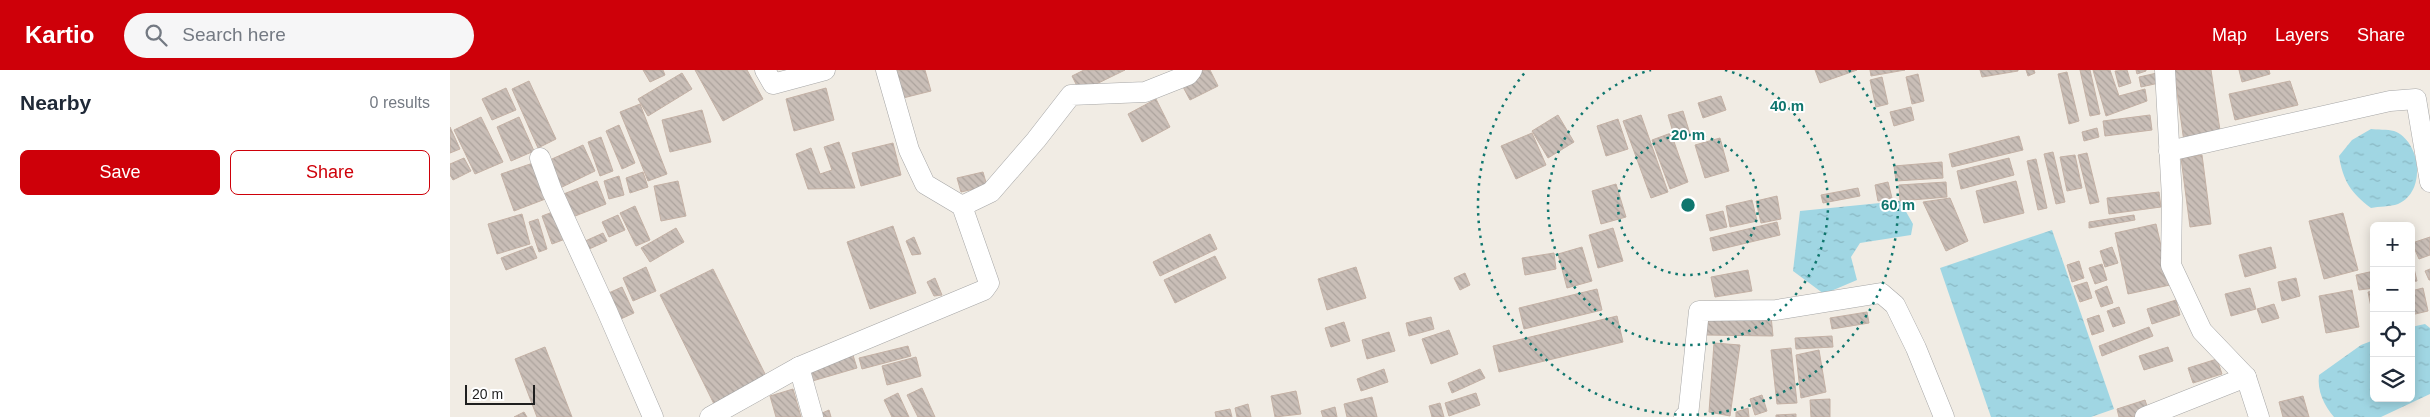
<!DOCTYPE html>
<html lang="en">
<head>
<meta charset="utf-8">
<style>
	body { margin:0; font-family:Arial,sans-serif; background:#f6f6f7; color:#1f2937 }
	.controls { position:absolute; right:15px; bottom:15px; display:grid; overflow:hidden; border-radius:8px; box-shadow:0 2px 12px #0003 }
	.controls button { width:45px; height:45px; display:grid; place-items:center; padding:0; border:0; border-bottom:1px solid #e0e1e3; background:#fff; color:#1f2937; font:25px sans-serif }
	.scale { position:absolute; left:15px; bottom:12px; width:70px; box-sizing:border-box; padding-left:5px; border:2px solid #1f1f1f; border-top:0; font-size:14px; line-height:18px; white-space:nowrap; color:#1f1f1f; -webkit-text-stroke:4px #fff; paint-order:stroke }
	.list { margin:0; padding:0; list-style:none }
	h2 { display:flex; justify-content:space-between; align-items:center; height:65px; margin:0; padding:0 20px; font-size:21px }
	h2 small { font-size:16px; font-weight:400; color:#747a83 }
	.actions { display:flex; gap:10px; padding:15px 20px }
	.actions a { flex:1; padding:11px 0; border:1px solid #ce0009; border-radius:8px; text-align:center; font-size:18px; color:#ce0009 }
	.actions .main { background:#ce0009; color:#fff }
	.icon { flex:none; width:28px; height:28px; fill:none; stroke:currentColor; stroke-width:2; stroke-linecap:round; stroke-linejoin:round }
	.map { position:relative; flex:none; width:1980px; height:347px; overflow:hidden }
	header { display:flex; align-items:center; gap:30px; box-sizing:border-box; height:70px; padding:0 25px; background:#ce0009; color:#fff }
	header strong { font-size:24px }
	nav { display:flex; gap:28px; margin-inline-start:auto; font-size:18px }
	.search { width:350px; height:45px; background:#f6f6f7; display:flex; align-items:center; gap:12px; box-sizing:border-box; padding:0 18px; border-radius:28px; color:#747a83; font-size:19px }
	main { display:flex }
	aside { flex:1; background:#fff }
	.map>svg:first-child { display:block }
	.water { fill:url(#water-ripples) }
	.building { fill:url(#building-back-hatch); stroke:#c4b1a5 }
	.lines { fill:none; stroke-linecap:round; stroke-linejoin:round }
	.minor-casing { stroke:#a6a6a6; stroke-width:21 }
	.minor { stroke:#fff; stroke-width:20 }
	.ring { fill:none; stroke:#0f766e; stroke-width:2.5; stroke-dasharray:2.5 5 }
	.centre { fill:#0f766e; stroke:#fff; stroke-width:2.5 }
	.ring-label { font-size:15px; text-anchor:middle; font-weight:bold; fill:#0f766e; stroke:#fff; stroke-width:4; stroke-linejoin:round; paint-order:stroke }
</style>
</head>
<body>
<header>
<strong>Kartio</strong>
<div class="search"><svg class="icon" aria-label="search" viewBox="0 0 24 24"><circle cx="10" cy="10" r="6"/><path d="M15 15l6 6"/></svg>Search here</div>
<nav><a>Map</a><a>Layers</a><a>Share</a></nav>
</header>
<main>
<aside>
<h2>Nearby<small>0 results</small></h2>
<ul class="list">
</ul>
<div class="actions"><a class="main">Save</a><a>Share</a></div>
</aside>
<div class="map">
<svg width="1980" height="347" viewBox="0 0 1980 347">
	<defs>
		<pattern id="water-ripples" width="26" height="14" patternUnits="userSpaceOnUse" patternTransform="scale(1.25)"><rect width="26" height="14" fill="#a0d6e3"/><path d="M2 4q2-2 4 0t4 0M15 11q2-2 4 0t4 0" fill="none" stroke="#89b7c2"/></pattern>
		<pattern id="building-back-hatch" width="6" height="6" patternUnits="userSpaceOnUse" patternTransform="scale(1.25)"><rect width="6" height="6" fill="#c9beb7"/><path d="M-1 5l2 2M0 0l6 6M5-1l2 2" fill="none" stroke="#aca39d"/></pattern>
	</defs>
	<rect width="100%" height="100%" fill="#f1ece4"/>
	<!-- water -->
	<g class="water">
		<path d="M1921,59c7,1 16,0 23,2 27,10 33,61 4,73 -8,3 -19,2 -27,4 -20,-15 -28,-27 -32,-52l13,-16z"/>
		<polygon points="1450,131 1463,154 1461,165 1410,173 1401,187 1407,210 1374,224 1343,201 1350,141"/>
		<polygon points="1602,160 1664,339 1641,347 1541,347 1490,198"/>
		<path d="M1975,254l5,4v66l-49,23h-47c-10,-12 -17,-26 -15,-42l42,-30 13,-5v58h37v-71z"/>
	</g>
	<!-- building -->
	<g class="building">
		<polygon points="193,0 213,0 215,5 200,12"/>
		<polygon points="245,0 297,0 313,29 273,51"/>
		<polygon points="442,0 475,0 481,21 449,29"/>
		<polygon points="634,0 675,0 630,22 622,6"/>
		<polygon points="729,0 760,0 768,16 740,30 725,2"/>
		<polygon points="1365,0 1407,0 1370,13"/>
		<polygon points="1420,0 1455,0 1421,6"/>
		<polygon points="1530,0 1568,0 1568,1 1532,7"/>
		<polygon points="1576,0 1584,0 1585,3 1578,6"/>
		<polygon points="1630,0 1640,0 1650,44 1640,46"/>
		<polygon points="1643,0 1660,0 1669,26 1695,19 1697,31 1656,46"/>
		<polygon points="1677,0 1681,13 1669,17 1665,1"/>
		<polygon points="1686,0 1696,0 1696,1 1687,4"/>
		<polygon points="1724,0 1761,0 1771,67 1734,72"/>
		<polygon points="1789,0 1819,0 1820,4 1792,12"/>
		<polygon points="1617,2 1629,51 1619,54 1608,4"/>
		<polygon points="232,3 242,19 198,46 188,29"/>
		<polygon points="1707,3 1709,13 1691,17 1689,7"/>
		<polygon points="1468,4 1474,31 1462,34 1456,7"/>
		<polygon points="1432,7 1438,34 1426,37 1420,10"/>
		<polygon points="79,11 106,69 88,78 62,19"/>
		<polygon points="1840,11 1848,35 1785,50 1779,24"/>
		<polygon points="56,18 66,40 42,50 32,29"/>
		<polygon points="376,18 384,50 344,61 336,29"/>
		<polygon points="1271,26 1276,40 1253,48 1248,33"/>
		<polygon points="706,29 720,57 692,72 678,44"/>
		<polygon points="190,34 217,104 198,111 170,42"/>
		<polygon points="1461,37 1464,50 1444,56 1440,42"/>
		<polygon points="252,40 261,72 220,82 212,50"/>
		<polygon points="1233,41 1240,64 1225,69 1218,45"/>
		<polygon points="1108,45 1124,72 1098,88 1082,61"/>
		<polygon points="1191,45 1218,122 1201,128 1173,51"/>
		<polygon points="1700,45 1702,60 1655,66 1653,51"/>
		<polygon points="31,47 53,92 25,104 4,60"/>
		<polygon points="69,47 84,81 61,91 47,57"/>
		<polygon points="1168,49 1178,79 1156,86 1147,56"/>
		<polygon points="169,55 185,93 172,99 156,61"/>
		<polygon points="0,57 10,79 0,83"/>
		<polygon points="1647,58 1649,67 1634,71 1632,62"/>
		<polygon points="1082,63 1096,95 1066,109 1051,76"/>
		<polygon points="1221,63 1238,112 1220,119 1202,70"/>
		<polygon points="1569,66 1573,80 1502,97 1499,84"/>
		<polygon points="151,67 163,101 150,106 138,72"/>
		<polygon points="1270,68 1279,101 1255,108 1245,75"/>
		<polygon points="389,72 405,118 358,119 346,84 361,78 370,104 382,100 374,77"/>
		<polygon points="443,73 451,105 411,116 402,83"/>
		<polygon points="133,75 145,101 106,120 93,93"/>
		<polygon points="1603,82 1615,132 1606,134 1594,84"/>
		<polygon points="1637,83 1649,132 1640,134 1628,85"/>
		<polygon points="1625,85 1632,118 1617,121 1610,87"/>
		<polygon points="1752,85 1761,154 1740,157 1731,88"/>
		<polygon points="14,88 21,101 3,110 0,105 0,94"/>
		<polygon points="1559,88 1564,105 1511,119 1507,101"/>
		<polygon points="1586,89 1597,138 1588,140 1577,91"/>
		<polygon points="86,92 98,128 64,141 51,104"/>
		<polygon points="1492,92 1493,108 1446,111 1444,96"/>
		<polygon points="193,102 198,117 180,123 176,108"/>
		<polygon points="533,102 537,116 511,122 507,108"/>
		<polygon points="169,106 174,125 159,129 154,111"/>
		<polygon points="147,111 156,134 120,148 111,125"/>
		<polygon points="228,111 236,146 211,151 204,116"/>
		<polygon points="1566,111 1574,143 1534,153 1526,121"/>
		<polygon points="1438,112 1442,128 1428,131 1425,115"/>
		<polygon points="1496,112 1497,127 1450,131 1449,115"/>
		<polygon points="1166,114 1176,147 1151,154 1142,121"/>
		<polygon points="1408,118 1410,126 1373,133 1371,125"/>
		<polygon points="1709,122 1711,137 1659,144 1657,128"/>
		<polygon points="1327,126 1331,149 1311,153 1306,131"/>
		<polygon points="1500,128 1518,171 1496,181 1473,132"/>
		<polygon points="1302,130 1307,151 1280,157 1276,136"/>
		<polygon points="185,136 200,170 186,176 170,143"/>
		<polygon points="108,140 118,168 102,174 92,146"/>
		<polygon points="1273,141 1277,157 1260,161 1256,145"/>
		<polygon points="1893,143 1908,200 1874,209 1859,151"/>
		<polygon points="72,144 80,174 47,184 38,154"/>
		<polygon points="168,145 175,160 159,167 152,152"/>
		<polygon points="1684,145 1685,150 1639,158 1639,152"/>
		<polygon points="88,149 97,179 89,182 79,152"/>
		<polygon points="1327,152 1330,165 1263,181 1260,168"/>
		<polygon points="1706,154 1720,215 1678,224 1665,163"/>
		<polygon points="443,156 466,223 420,239 397,172"/>
		<polygon points="226,158 234,172 200,192 191,178"/>
		<polygon points="1163,158 1173,191 1148,198 1139,165"/>
		<polygon points="153,163 157,171 137,180 133,172"/>
		<polygon points="760,164 767,179 710,206 703,192"/>
		<polygon points="464,167 471,184 462,185 456,171"/>
		<polygon points="1980,167 1980,185 1969,189 1962,173"/>
		<polygon points="82,176 87,188 56,200 51,188"/>
		<polygon points="1132,177 1142,211 1117,218 1108,184"/>
		<polygon points="1662,177 1668,193 1655,197 1650,181"/>
		<polygon points="1821,177 1826,198 1795,207 1789,185"/>
		<polygon points="1104,183 1106,199 1075,205 1072,188"/>
		<polygon points="765,186 776,208 725,233 714,210"/>
		<polygon points="1629,191 1634,208 1622,212 1617,195"/>
		<polygon points="1652,194 1657,210 1645,214 1639,198"/>
		<polygon points="1961,194 1963,194 1967,211 1961,212"/>
		<polygon points="196,197 206,221 183,231 173,208"/>
		<polygon points="906,197 916,228 877,240 868,209"/>
		<polygon points="263,199 318,310 265,336 210,225"/>
		<polygon points="1980,199 1980,210 1979,210 1975,201"/>
		<polygon points="1298,200 1302,221 1265,227 1261,207"/>
		<polygon points="1924,201 1924,218 1909,220 1906,205"/>
		<polygon points="1015,203 1020,215 1010,220 1004,208"/>
		<polygon points="485,208 492,225 484,226 477,212"/>
		<polygon points="1846,208 1850,226 1832,231 1828,212"/>
		<polygon points="1637,212 1642,228 1630,232 1624,216"/>
		<polygon points="1657,216 1663,233 1651,237 1645,221"/>
		<polygon points="172,217 184,243 164,252 152,226"/>
		<polygon points="1800,218 1806,239 1781,246 1775,224"/>
		<polygon points="1973,218 1978,241 1961,245 1961,221"/>
		<polygon points="1147,219 1152,240 1074,259 1069,238"/>
		<polygon points="1902,220 1909,257 1876,263 1869,226"/>
		<polygon points="1924,221 1924,242 1922,242 1918,222"/>
		<polygon points="1726,230 1730,245 1702,254 1697,239"/>
		<polygon points="1824,234 1829,248 1812,253 1807,239"/>
		<polygon points="1669,237 1675,253 1663,257 1657,241"/>
		<polygon points="1417,242 1419,253 1382,259 1380,248"/>
		<polygon points="1649,245 1654,261 1642,265 1637,249"/>
		<polygon points="1167,246 1173,272 1049,302 1043,276"/>
		<polygon points="1321,246 1323,266 1256,265 1259,248"/>
		<polygon points="981,247 984,259 959,266 956,253"/>
		<polygon points="894,252 900,271 881,277 875,258"/>
		<polygon points="1699,257 1703,266 1652,286 1649,276"/>
		<polygon points="999,260 1008,284 981,294 972,269"/>
		<polygon points="939,262 945,281 917,289 912,270"/>
		<polygon points="1382,266 1383,277 1346,279 1345,268"/>
		<polygon points="1264,273 1290,275 1280,346 1259,342"/>
		<polygon points="458,276 461,286 412,299 409,288"/>
		<polygon points="95,277 122,347 87,347 65,289"/>
		<polygon points="1718,277 1723,291 1694,300 1689,286"/>
		<polygon points="1341,278 1347,333 1327,334 1321,280"/>
		<polygon points="1369,280 1376,322 1351,328 1346,285"/>
		<polygon points="402,282 407,298 359,312 354,296"/>
		<polygon points="466,287 471,306 437,315 432,296"/>
		<polygon points="1767,289 1772,304 1743,313 1738,298"/>
		<polygon points="934,299 938,312 911,321 907,309"/>
		<polygon points="1030,299 1035,308 1002,323 998,313"/>
		<polygon points="472,318 485,347 468,347 457,325"/>
		<polygon points="343,319 351,347 326,347 320,326"/>
		<polygon points="846,321 851,344 825,347 821,326"/>
		<polygon points="448,323 459,347 442,347 434,330"/>
		<polygon points="1026,323 1030,335 999,346 995,333"/>
		<polygon points="1312,325 1317,341 1305,345 1300,329"/>
		<polygon points="1853,326 1859,347 1833,347 1829,332"/>
		<polygon points="922,327 927,347 897,347 894,334"/>
		<polygon points="1380,329 1380,347 1361,347 1360,330"/>
		<polygon points="1695,330 1700,345 1692,347 1669,347 1667,339"/>
		<polygon points="990,333 994,347 982,347 979,336"/>
		<polygon points="798,334 801,347 787,347 785,338"/>
		<polygon points="885,337 887,347 873,347 871,341"/>
		<polygon points="1298,338 1299,347 1286,347 1286,342"/>
		<polygon points="780,339 782,347 766,347 765,342"/>
		<polygon points="379,340 381,347 371,347 370,344"/>
		<polygon points="74,342 77,347 64,347"/>
		<polygon points="1346,344 1346,347 1326,347 1326,345"/>
	</g>
	<g class="lines">
		<!-- minor casing -->
		<g class="minor-casing">
			<g id="minor">
				<polyline points="315,0 323,14 375,0"/>
				<polyline points="1715,0 1722,128 1721,195 1752,261 1796,307 1809,347"/>
				<polyline points="1719,81 1940,31 1966,29 1980,112"/>
				<polyline points="90,88 102,121 157,241 203,347"/>
				<polyline points="512,136 541,122 586,70 621,25 695,22 738,5 742,0"/>
				<polyline points="349,297 363,347"/>
				<polyline points="260,347 349,297 534,220 539,213 512,136 475,114 459,80 436,0"/>
				<polyline points="1234,347 1238,346 1249,241 1326,240 1431,223 1445,235 1466,278 1494,347"/>
				<polyline points="1695,347 1796,307"/>
			</g>
		</g>
		<!-- minor -->
		<use href="#minor" class="minor"/>
	</g>
	<!-- distance rings -->
	<g class="ring">
		<circle cx="1238" cy="135" r="70"/>
		<path d="M1275 0A140 140 0 1 1 1201 0"/>
		<path d="M1399 0A210 210 0 1 1 1077 0"/>
	</g>
	<circle cx="1238" cy="135" r="8" class="centre"/>
	<g class="ring-label">
		<text x="1337" y="41">40 m</text>
		<text x="1238" y="70">20 m</text>
		<text x="1448" y="140">60 m</text>
	</g>
</svg>
<div class="controls">
<button>+</button>
<button>−</button>
<button><svg class="icon" aria-label="locate" viewBox="0 0 24 24"><circle cx="12" cy="12" r="6"/><path d="M12 2v4M12 18v4M2 12h4M18 12h4"/></svg></button>
<button><svg class="icon" aria-label="layers" viewBox="0 0 24 24"><path d="M12 4l9 5-9 5-9-5zM3 14l9 5 9-5"/></svg></button>
</div>
<div class="scale">20 m</div>
</div>
</main>
</body>
</html>
